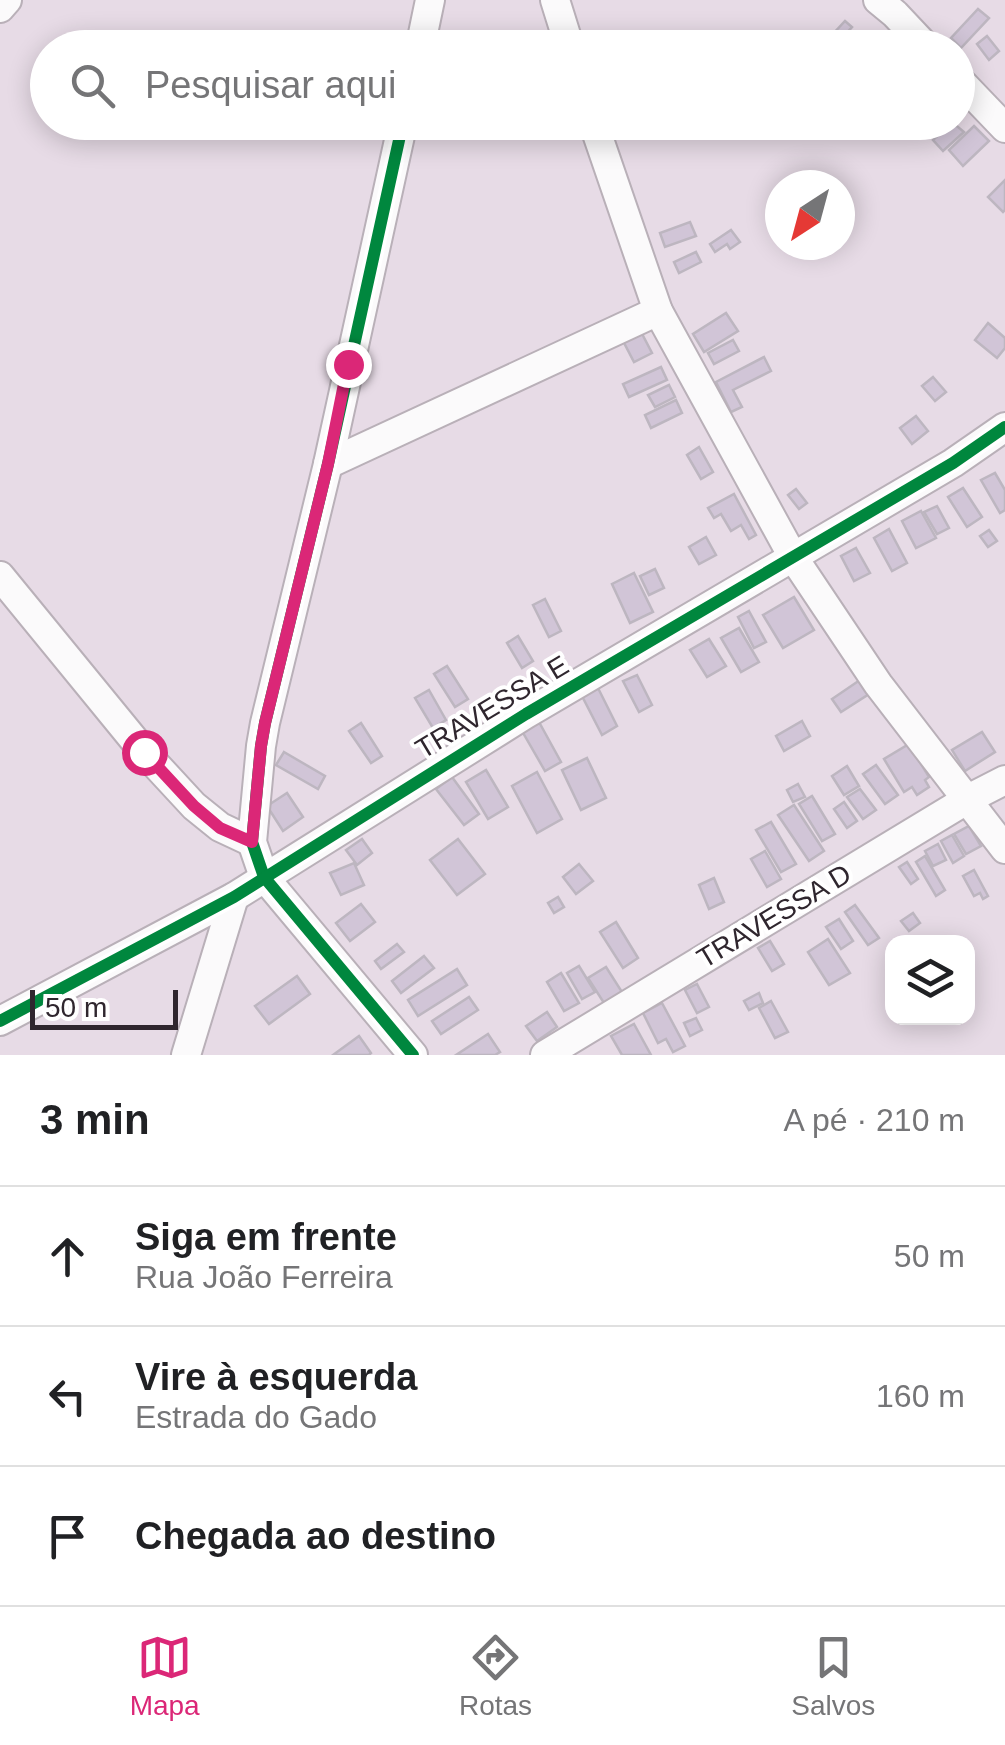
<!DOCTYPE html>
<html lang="pt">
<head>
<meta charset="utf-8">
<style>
	body { margin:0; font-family:Helvetica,sans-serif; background:#f2f2f2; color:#202124 }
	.controls { position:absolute; right:30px; bottom:30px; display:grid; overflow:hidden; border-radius:20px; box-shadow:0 5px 25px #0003 }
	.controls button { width:90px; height:90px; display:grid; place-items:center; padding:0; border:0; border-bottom:2px solid #e0e0e0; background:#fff; color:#202124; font:50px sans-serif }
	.compass { position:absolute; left:765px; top:170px; width:90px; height:90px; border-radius:50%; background:#fff; box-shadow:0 5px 25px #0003; rotate:216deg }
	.scale { position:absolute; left:30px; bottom:25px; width:148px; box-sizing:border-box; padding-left:10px; border:5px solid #2f262e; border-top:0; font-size:28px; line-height:35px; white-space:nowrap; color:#2f262e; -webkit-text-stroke:8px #fff; paint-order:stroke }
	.stop { position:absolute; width:30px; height:30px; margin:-22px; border:8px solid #db2777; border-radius:50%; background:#fff }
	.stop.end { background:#db2777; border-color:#fff; box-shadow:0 2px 10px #0008 }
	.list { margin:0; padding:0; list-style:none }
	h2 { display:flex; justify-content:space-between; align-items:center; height:130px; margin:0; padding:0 40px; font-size:42px }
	h2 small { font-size:32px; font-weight:400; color:#757577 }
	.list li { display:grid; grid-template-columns:65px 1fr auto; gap:30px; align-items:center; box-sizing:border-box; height:140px; padding:0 40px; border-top:2px solid #e0e0e0 }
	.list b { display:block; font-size:38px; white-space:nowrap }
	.list p { margin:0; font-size:32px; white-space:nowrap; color:#757577 }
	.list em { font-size:32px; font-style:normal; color:#757577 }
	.icon { flex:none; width:55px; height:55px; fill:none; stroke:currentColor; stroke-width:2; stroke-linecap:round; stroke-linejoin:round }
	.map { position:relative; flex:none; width:1005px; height:1055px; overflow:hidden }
	.search { position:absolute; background:#fff; box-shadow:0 5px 25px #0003; left:30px; right:30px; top:30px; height:110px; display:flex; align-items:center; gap:25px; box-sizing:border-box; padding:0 35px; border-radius:55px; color:#757577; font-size:38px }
	.sheet { height:550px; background:#fff }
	nav { display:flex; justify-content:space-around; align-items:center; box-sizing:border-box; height:140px; border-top:2px solid #e0e0e0; background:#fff; font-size:28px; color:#757577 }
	nav a { display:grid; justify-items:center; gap:5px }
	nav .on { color:#db2777 }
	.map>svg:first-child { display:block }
	.building { fill:#d1c5d7; stroke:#bdb6c0; stroke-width:2.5 }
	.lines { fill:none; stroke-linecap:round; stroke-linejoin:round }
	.minor-casing { stroke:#b9b0b8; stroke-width:32 }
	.minor { stroke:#fbfafb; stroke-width:28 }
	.cycleway-casing { stroke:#fff; stroke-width:19 }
	.cycleway { stroke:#00873e; stroke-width:12 }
	.route { stroke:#db2777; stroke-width:12 }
	.labels { text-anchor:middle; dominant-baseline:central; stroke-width:8; stroke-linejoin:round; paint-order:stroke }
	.street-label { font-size:28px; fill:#2f262e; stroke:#fff }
</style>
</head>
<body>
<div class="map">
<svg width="1005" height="1055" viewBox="0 0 1005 1055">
	<rect width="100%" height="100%" fill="#e7dbe6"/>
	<!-- building -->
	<g class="building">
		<polygon points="978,9 989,18 961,48 951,38"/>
		<polygon points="845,21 852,27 833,48 820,48"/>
		<polygon points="987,36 999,51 989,60 977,44"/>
		<polygon points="952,122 964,132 943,151 933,140"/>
		<polygon points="974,126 989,141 963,166 949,150"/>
		<polygon points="1005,180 1005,210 1003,212 988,197"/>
		<polygon points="690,222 696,236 665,247 660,233"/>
		<polygon points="731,230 740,242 730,249 727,244 715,252 710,244"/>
		<polygon points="696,252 701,262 679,273 674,262"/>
		<polygon points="726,313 738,331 704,352 693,334"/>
		<polygon points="988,323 1005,338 1005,348 997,358 975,340"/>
		<polygon points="639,328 652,353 634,362 621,337"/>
		<polygon points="733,340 739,351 714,364 708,353"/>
		<polygon points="764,357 771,371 733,390 742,407 731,412 716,382"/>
		<polygon points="661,367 667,380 629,397 623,384"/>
		<polygon points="933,377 946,392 935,401 922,386"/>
		<polygon points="669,385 675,397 655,407 648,395"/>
		<polygon points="676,400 682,413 651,428 645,415"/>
		<polygon points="916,416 928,431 912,444 900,428"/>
		<polygon points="699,447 713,472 701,479 687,455"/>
		<polygon points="995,473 1005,490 1005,510 1000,513 981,480"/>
		<polygon points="963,488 982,517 967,527 948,497"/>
		<polygon points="796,489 807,503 799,509 788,495"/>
		<polygon points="734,494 756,535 749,539 741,525 731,531 721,514 714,518 708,508"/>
		<polygon points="937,506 949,528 937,534 924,512"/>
		<polygon points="921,511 936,538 916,548 902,521"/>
		<polygon points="889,529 907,563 892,571 874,538"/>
		<polygon points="989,530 997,541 988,547 980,536"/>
		<polygon points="706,537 716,555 699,564 689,547"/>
		<polygon points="856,548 870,573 854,581 841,556"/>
		<polygon points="655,569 664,588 649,595 640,576"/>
		<polygon points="634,573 653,612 630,623 612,584"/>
		<polygon points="794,597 814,630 783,648 763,615"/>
		<polygon points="545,599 561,631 549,637 533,605"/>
		<polygon points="749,611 766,642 754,648 738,617"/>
		<polygon points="739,628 759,662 741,672 721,638"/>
		<polygon points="518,636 533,661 522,668 507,643"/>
		<polygon points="709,639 726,666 707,677 690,650"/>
		<polygon points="447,666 468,699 455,707 434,674"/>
		<polygon points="637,675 652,705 639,712 623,681"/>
		<polygon points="860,680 869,694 841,712 832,699"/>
		<polygon points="598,688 617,726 602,735 582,696"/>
		<polygon points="429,690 446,720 433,728 415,698"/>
		<polygon points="802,721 810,736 784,751 776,736"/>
		<polygon points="539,722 561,762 545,771 522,731"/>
		<polygon points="361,723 382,756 371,763 349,731"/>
		<polygon points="982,732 995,752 965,771 952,750"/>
		<polygon points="909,744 929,777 925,780 929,787 917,795 912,787 904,792 884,759"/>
		<polygon points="284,752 325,776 318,789 276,765"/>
		<polygon points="587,758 606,798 581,810 562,770"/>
		<polygon points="876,765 898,795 885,804 863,774"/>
		<polygon points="847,766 859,786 844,795 832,776"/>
		<polygon points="486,770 508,807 488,819 466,782"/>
		<polygon points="537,772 562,819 537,833 512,786"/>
		<polygon points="452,777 479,814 464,825 436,789"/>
		<polygon points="798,784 805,797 793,802 787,790"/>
		<polygon points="860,789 876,810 863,819 847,797"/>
		<polygon points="287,793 303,817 283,831 267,806"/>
		<polygon points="812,796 835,834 822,841 799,804"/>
		<polygon points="844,802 857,821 847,828 834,809"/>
		<polygon points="794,805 824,851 809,861 778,815"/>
		<polygon points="771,822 796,864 781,872 756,830"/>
		<polygon points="969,826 981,846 966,854 954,834"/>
		<polygon points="952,835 964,856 953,863 941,841"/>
		<polygon points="362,839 372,853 357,865 346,850"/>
		<polygon points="458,839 485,874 457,895 430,860"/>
		<polygon points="938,844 946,860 933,866 925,851"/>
		<polygon points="765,851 781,879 767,887 751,859"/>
		<polygon points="925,856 945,890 936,896 916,862"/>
		<polygon points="907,862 918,879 911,884 899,867"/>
		<polygon points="354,863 364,885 341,895 330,873"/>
		<polygon points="579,864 593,881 576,894 563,877"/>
		<polygon points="974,870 988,896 983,899 980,893 974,896 963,876"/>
		<polygon points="714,878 724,902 709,909 699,885"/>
		<polygon points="558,897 564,907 554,913 548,903"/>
		<polygon points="361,904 375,922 350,941 336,923"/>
		<polygon points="855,905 879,938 868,945 845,912"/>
		<polygon points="913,913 920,923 909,931 901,921"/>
		<polygon points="839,919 853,941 841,949 826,927"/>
		<polygon points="616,922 638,958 623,968 600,932"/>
		<polygon points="828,939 850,973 829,985 808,952"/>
		<polygon points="770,941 784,964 772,971 758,948"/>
		<polygon points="397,944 404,952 381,969 375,961"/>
		<polygon points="424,956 434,968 401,993 392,981"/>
		<polygon points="579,966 595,992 582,999 567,973"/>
		<polygon points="606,967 622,992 604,1003 588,978"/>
		<polygon points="457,969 467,985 418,1016 408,1000"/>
		<polygon points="561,973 579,1003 564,1011 547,982"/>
		<polygon points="297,976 310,994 269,1024 255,1006"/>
		<polygon points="697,984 709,1007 697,1013 685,990"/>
		<polygon points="759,993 763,1003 749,1010 744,1001"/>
		<polygon points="469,997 478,1010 441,1034 432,1021"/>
		<polygon points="771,1001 788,1032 775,1038 759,1008"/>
		<polygon points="662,1003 685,1046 673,1052 666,1039 658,1043 643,1013"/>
		<polygon points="547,1012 557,1027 537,1041 526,1026"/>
		<polygon points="696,1018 702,1030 690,1036 684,1023"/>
		<polygon points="634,1024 651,1055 622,1055 611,1036"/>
		<polygon points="488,1034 500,1052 495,1055 456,1055"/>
		<polygon points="359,1036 371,1053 369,1055 333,1055"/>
	</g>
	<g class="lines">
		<!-- minor casing -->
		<g class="minor-casing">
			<g id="minor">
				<polyline points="555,0 570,48"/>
				<polyline points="878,0 895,14 927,48"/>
				<polyline points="0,8 7,0"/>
				<polyline points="420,48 430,0"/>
				<polyline points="958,79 1005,128"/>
				<polyline points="403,122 328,464 265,723 261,746 252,842 264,877 413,1055"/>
				<polyline points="593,122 658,311 793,557 878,684 1005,849"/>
				<polyline points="328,464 658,311"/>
				<polyline points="0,576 144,752 194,806 220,827 252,842"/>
				<polyline points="0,1021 234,897 526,714 953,463 1005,427"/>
				<polyline points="186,1055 234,897"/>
				<polyline points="545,1055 968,799 1005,780"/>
			</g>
		</g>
		<!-- minor -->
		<use href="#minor" class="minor"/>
		<!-- cycleway casing -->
		<g class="cycleway-casing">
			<g id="cycleway">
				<polyline points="403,122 328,464 265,723 261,746 252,842 264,877 413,1055"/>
				<polyline points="0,1021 234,897 526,714 953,463 1005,427"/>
			</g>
		</g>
		<!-- cycleway -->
		<use href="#cycleway" class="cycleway"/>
	</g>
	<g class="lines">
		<!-- route -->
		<polyline class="route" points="144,752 194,806 220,828 252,842 261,746 265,723 328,464 348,364"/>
	</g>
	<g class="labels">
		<!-- street labels -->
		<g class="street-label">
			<text transform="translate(492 707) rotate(-31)">TRAVESSA E</text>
			<text transform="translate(774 916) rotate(-31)">TRAVESSA D</text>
		</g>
	</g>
</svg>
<div class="controls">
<button><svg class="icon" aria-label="layers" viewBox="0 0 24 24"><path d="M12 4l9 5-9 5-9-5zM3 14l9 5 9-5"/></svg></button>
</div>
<svg class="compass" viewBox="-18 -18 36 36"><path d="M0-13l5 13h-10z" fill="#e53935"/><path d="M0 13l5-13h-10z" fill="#757577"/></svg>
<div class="scale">50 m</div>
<div class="stop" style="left:144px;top:752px"></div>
<div class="stop end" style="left:348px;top:364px"></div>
<div class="search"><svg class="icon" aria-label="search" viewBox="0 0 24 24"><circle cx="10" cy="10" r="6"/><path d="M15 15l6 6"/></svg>Pesquisar aqui</div>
</div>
<section class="sheet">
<h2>3 min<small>A pé · 210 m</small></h2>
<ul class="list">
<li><svg class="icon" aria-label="ahead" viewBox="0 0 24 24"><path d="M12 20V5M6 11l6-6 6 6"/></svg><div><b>Siga em frente</b><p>Rua João Ferreira</p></div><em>50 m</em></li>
<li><svg class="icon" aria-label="left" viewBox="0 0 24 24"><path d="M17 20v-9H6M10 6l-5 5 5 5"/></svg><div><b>Vire à esquerda</b><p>Estrada do Gado</p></div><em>160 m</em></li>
<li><svg class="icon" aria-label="arrive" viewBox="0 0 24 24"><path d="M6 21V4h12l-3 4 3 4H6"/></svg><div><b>Chegada ao destino</b></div></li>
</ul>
</section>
<nav>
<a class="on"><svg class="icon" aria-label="map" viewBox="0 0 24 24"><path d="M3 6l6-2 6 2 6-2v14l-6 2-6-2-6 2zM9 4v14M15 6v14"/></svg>Mapa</a>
<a><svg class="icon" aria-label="directions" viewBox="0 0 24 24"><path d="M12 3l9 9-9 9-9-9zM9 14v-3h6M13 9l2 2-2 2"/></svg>Rotas</a>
<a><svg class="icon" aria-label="saved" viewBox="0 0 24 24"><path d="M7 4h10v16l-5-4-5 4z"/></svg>Salvos</a>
</nav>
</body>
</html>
